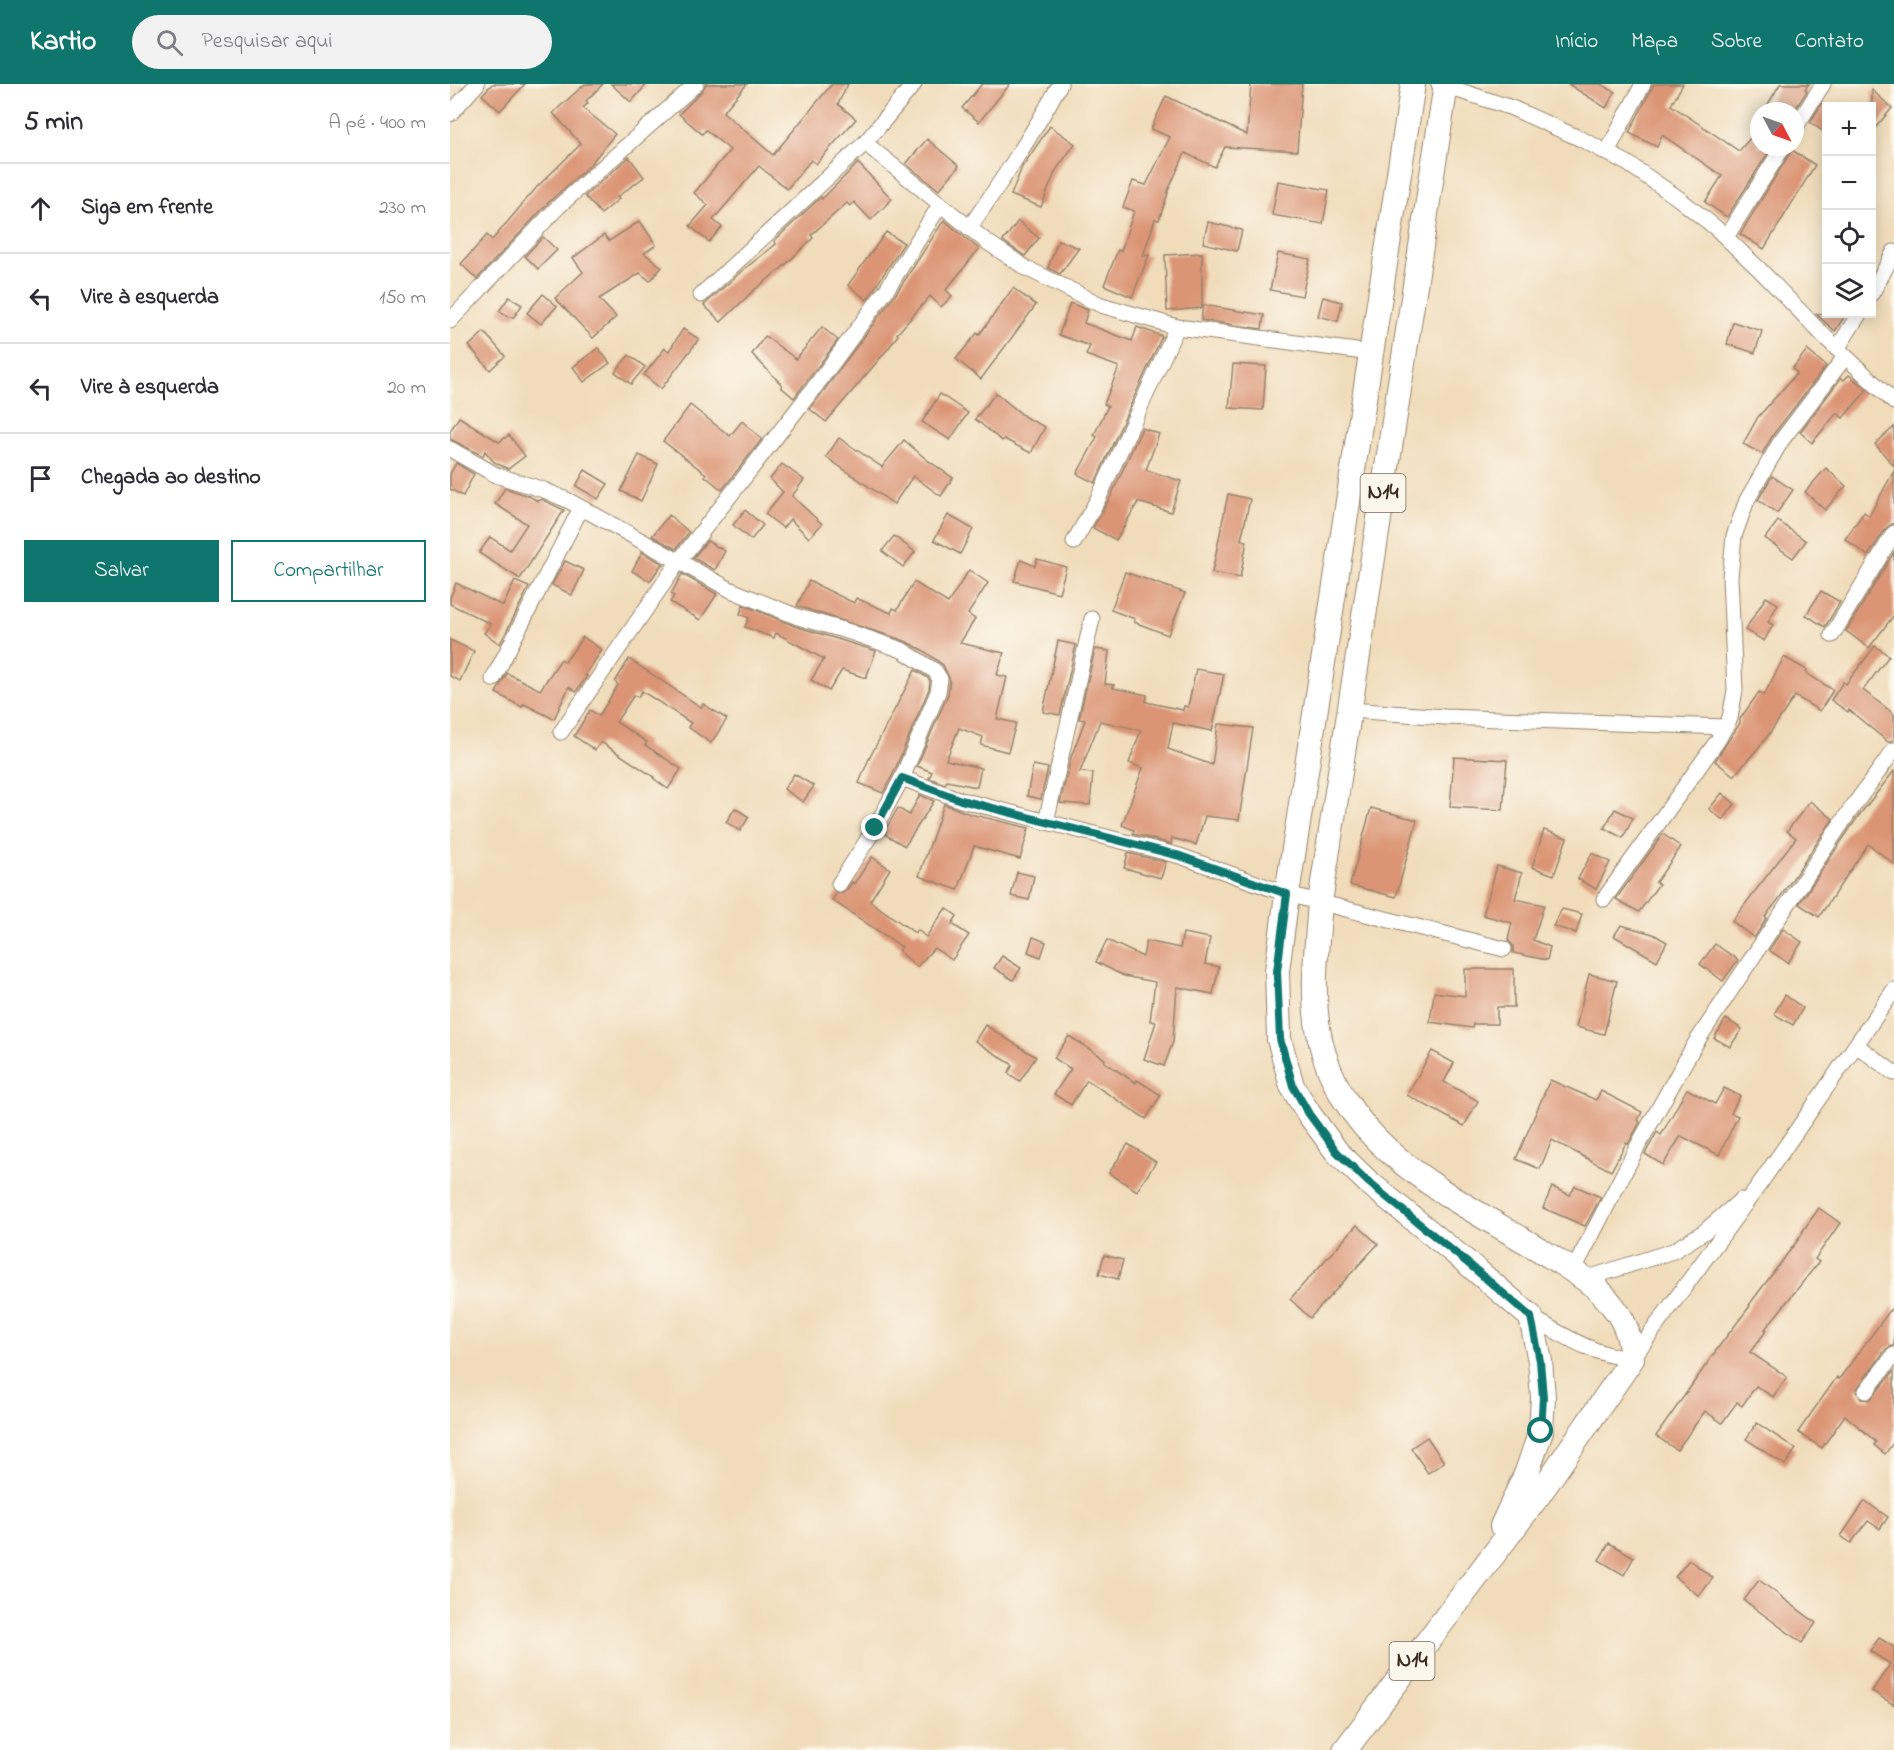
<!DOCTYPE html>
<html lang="pt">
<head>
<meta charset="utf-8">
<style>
	body { margin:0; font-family:"Indie Flower",sans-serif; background:#f2f2f3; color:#2b2b33 }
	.controls { position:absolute; right:18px; top:18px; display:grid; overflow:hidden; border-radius:0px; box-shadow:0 3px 15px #0003 }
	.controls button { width:54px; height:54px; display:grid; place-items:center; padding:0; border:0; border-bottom:2px solid #e1e1e2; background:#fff; color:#2b2b33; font:30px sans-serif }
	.compass { position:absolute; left:1300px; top:18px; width:54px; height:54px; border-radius:50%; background:#fff; box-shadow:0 3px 15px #0003; rotate:131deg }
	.stop { position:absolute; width:18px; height:18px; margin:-14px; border:4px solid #0f766e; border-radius:50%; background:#fff }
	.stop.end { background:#0f766e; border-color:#fff; box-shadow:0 2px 6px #0008 }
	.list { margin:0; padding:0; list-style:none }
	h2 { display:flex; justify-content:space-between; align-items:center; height:78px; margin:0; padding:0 24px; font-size:26px }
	h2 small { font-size:20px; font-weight:400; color:#7c7c81 }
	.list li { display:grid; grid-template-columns:39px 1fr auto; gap:18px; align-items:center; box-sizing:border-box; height:90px; padding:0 24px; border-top:2px solid #e1e1e2 }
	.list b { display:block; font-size:22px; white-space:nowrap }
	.list em { font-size:20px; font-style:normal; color:#7c7c81 }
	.actions { display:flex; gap:12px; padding:18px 24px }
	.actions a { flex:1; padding:14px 0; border:2px solid #0f766e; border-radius:0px; text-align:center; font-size:21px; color:#0f766e }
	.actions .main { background:#0f766e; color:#fff }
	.icon { flex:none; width:33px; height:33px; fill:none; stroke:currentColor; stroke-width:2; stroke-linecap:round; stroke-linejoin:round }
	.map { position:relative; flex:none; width:1444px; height:1666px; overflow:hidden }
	header { display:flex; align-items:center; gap:36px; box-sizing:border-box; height:84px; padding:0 30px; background:#0f766e; color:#fff }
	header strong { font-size:28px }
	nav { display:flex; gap:33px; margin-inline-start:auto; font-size:21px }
	.search { width:420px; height:54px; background:#f2f2f3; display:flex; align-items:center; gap:15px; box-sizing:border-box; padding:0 21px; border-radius:33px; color:#7c7c81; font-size:22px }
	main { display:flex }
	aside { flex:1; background:#fff }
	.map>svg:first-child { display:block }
	.building { fill:#db9576 }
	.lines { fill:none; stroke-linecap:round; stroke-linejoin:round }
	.minor-casing { stroke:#96836c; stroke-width:17 }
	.primary-casing { stroke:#96836c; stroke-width:26 }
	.minor { stroke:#fff; stroke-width:15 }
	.primary { stroke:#fff; stroke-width:24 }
	.route { stroke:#0f766e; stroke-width:8 }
	.labels { text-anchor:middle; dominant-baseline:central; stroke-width:5; stroke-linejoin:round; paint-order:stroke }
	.shield { fill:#fbf7ec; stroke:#75685c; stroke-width:1.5 }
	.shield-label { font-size:22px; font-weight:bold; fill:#3b2a1e }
</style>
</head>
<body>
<header>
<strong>Kartio</strong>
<div class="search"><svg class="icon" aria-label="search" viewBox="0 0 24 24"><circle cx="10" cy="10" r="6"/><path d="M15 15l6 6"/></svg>Pesquisar aqui</div>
<nav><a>Início</a><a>Mapa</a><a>Sobre</a><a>Contato</a></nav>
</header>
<main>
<aside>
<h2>5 min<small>A pé · 400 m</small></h2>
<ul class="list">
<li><svg class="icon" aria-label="ahead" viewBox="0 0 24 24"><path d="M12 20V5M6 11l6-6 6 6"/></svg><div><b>Siga em frente</b></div><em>230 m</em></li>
<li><svg class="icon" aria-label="left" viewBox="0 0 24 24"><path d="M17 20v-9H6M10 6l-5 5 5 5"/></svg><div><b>Vire à esquerda</b></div><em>150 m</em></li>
<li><svg class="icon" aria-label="left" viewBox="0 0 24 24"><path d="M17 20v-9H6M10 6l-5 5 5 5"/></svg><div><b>Vire à esquerda</b></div><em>20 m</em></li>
<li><svg class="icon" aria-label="arrive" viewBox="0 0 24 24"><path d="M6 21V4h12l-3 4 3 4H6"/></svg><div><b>Chegada ao destino</b></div></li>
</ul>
<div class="actions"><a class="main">Salvar</a><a>Compartilhar</a></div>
</aside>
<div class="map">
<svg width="1444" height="1666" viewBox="0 0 1444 1666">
	<rect width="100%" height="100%" fill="#fbf7ec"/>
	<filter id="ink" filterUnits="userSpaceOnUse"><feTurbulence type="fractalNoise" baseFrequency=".0167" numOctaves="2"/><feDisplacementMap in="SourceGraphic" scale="12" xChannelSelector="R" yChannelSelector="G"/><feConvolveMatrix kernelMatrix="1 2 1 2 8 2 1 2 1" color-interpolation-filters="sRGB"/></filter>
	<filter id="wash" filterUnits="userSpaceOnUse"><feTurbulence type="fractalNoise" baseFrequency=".008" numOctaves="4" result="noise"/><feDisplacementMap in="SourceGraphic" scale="24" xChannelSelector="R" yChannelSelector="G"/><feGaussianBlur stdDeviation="1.35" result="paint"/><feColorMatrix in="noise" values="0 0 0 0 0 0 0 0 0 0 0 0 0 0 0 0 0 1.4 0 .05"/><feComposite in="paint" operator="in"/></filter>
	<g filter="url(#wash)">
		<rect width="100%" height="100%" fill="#f0dcba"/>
		<g id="blocks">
			<!-- building -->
			<g class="building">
				<polygon points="42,0 75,0 50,27 32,11"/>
				<polygon points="135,0 153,0 136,17 138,19 133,24 165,50 138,83 101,116 27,195 11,180 37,151 42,156 87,103 131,60 103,29"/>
				<polygon points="161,0 197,0 181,18"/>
				<polygon points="256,0 297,0 273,28 323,71 382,0 398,0 388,20 406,35 366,80 361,76 337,105 309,82 263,136 272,143 259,158 240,142 258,121 244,109 280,66 256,46 252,50 229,30 252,7"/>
				<polygon points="532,0 560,0 529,38 512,24"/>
				<polygon points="801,0 852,0 847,67 775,63 765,83 735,69 717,109 718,109 709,136 705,135 693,172 699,171 682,213 654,201 668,166 671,167 684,127 673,123 683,97 696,101 720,53 701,45 716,12 797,51"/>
				<polygon points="1118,0 1151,0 1165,8 1156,24"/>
				<polygon points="1204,0 1233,0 1221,21 1289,67 1302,52 1309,58 1309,63 1316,63 1320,66 1277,133 1255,118 1272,92 1212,51 1207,63 1179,49"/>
				<polygon points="1330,0 1359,0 1355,5 1357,7 1344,27 1314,27"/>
				<polygon points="1422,6 1442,24 1422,48"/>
				<polygon points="1372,19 1377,22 1377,50 1360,38"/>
				<polygon points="600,42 625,60 606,86 591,123 561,111 572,83"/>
				<polygon points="477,55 509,82 489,106 456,80"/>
				<polygon points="1342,66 1365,81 1314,165 1290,150"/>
				<polygon points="179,73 194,93 167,113 169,115 151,130 135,112"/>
				<polygon points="408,79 442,115 421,136 404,118 400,122 397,119 361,151 363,154 332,184 303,207 271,238 254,221 293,186 326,160 324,157 371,113 372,115"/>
				<polygon points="828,97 879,106 873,140 822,131"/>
				<polygon points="494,136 529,165 496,206 502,212 491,223 480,212 447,250 448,251 438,265 376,338 360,325 445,211"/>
				<polygon points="190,137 206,161 194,169 212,183 200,197 190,189 149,215 166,233 143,254 105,214 133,188 123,174 154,151 159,157"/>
				<polygon points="568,137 589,154 575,172 553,157"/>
				<polygon points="758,138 792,146 787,167 753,159"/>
				<polygon points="436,148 454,159 417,216 398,201"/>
				<polygon points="93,153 107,166 88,185 75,172"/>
				<polygon points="608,156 629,164 610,190 598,184"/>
				<polygon points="752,169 752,224 717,227 715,171"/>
				<polygon points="828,169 860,175 852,212 820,206"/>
				<polygon points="563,204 586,221 531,295 506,275 527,249 529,251"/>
				<polygon points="93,210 107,222 91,240 77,229"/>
				<polygon points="59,213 72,221 64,233 58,233 49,227"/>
				<polygon points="873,213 892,218 888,237 868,232"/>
				<polygon points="620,219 638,226 634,239 682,257 687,243 712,252 645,399 627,390 647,353 644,351 658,322 654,320 669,283 636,271 640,262 609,251"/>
				<polygon points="753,221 814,231 812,245 751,236"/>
				<polygon points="1366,230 1396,230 1385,247"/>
				<polygon points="1283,238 1312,247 1305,269 1277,260"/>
				<polygon points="372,243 388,256 344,314 331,303 332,301 302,270 315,252 346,275"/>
				<polygon points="233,245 249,255 211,305 194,291 215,264 219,267"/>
				<polygon points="34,248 55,272 40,286 19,262"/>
				<polygon points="148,264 160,279 134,298 123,283"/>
				<polygon points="1357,266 1376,282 1323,351 1312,370 1293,360 1308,333 1347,289 1342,285"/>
				<polygon points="179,271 195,283 181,300 165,288"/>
				<polygon points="783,280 816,282 813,326 779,324"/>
				<polygon points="1399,291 1417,306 1393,334 1387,329 1362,359 1350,348 1391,294 1394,296"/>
				<polygon points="546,309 575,333 595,343 581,369 554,355 552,357 525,335"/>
				<polygon points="490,310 518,329 500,356 472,338"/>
				<polygon points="240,321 280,352 292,337 312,355 272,406 255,392 256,390 213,357"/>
				<polygon points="9,333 49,358 59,351 75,372 58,385 44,378 35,367 33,372 0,355 0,347"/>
				<polygon points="1444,343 1444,382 1425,360"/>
				<polygon points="692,344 709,350 696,386 731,397 721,428 688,418 666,456 643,444 661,412"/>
				<polygon points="389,354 432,383 454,356 476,375 503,394 491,412 463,392 444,420 376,373"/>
				<polygon points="189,371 208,380 191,417 171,407"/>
				<polygon points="6,379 24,390 13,412 0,405 0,390"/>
				<polygon points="332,380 354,396 342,412 372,440 359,454 340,435 333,444 315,430 333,408 320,395"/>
				<polygon points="1376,384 1396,402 1375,426 1355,408"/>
				<polygon points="135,386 158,400 148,415 126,402"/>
				<polygon points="1444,387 1444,439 1436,444 1418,472 1395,455 1414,428 1419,432"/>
				<polygon points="1322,392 1343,406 1327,429 1308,416"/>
				<polygon points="55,404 79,412 88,417 91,415 114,426 70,495 29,469 40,453 60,466 77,440 45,420"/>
				<polygon points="778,410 800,415 791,456 797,457 790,494 762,489"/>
				<polygon points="295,426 313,441 301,456 283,441"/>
				<polygon points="219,431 239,448 226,465 202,452"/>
				<polygon points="498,431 523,445 510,470 484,456"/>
				<polygon points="1328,437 1356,457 1343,474 1315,454"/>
				<polygon points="444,452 465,468 453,483 432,467"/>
				<polygon points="257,457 275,467 265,486 243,474"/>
				<polygon points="192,468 215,481 212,480 200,497 182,487"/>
				<polygon points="1444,468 1444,531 1419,564 1396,547"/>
				<polygon points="587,475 616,483 609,509 564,497 571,476 585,482"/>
				<polygon points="115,477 134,486 122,511 102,501"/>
				<polygon points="519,486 538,499 518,530 525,535 510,559 554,569 547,591 557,593 547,635 566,639 558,668 531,661 533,653 509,644 496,676 531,684 527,703 497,697 495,700 479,694 482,688 467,682 498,610 500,596 493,581 474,567 455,557 347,522 359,497 404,519 406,514 441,529 443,524 447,526 464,498 498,519"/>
				<polygon points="675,488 735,509 718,551 684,538 685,535 661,526"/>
				<polygon points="232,490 267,510 250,536 220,518 224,512 221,510"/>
				<polygon points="65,497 79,503 50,560 34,549 41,540 0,520 0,514 6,499 53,522"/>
				<polygon points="1371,507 1390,518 1375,543 1356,531"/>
				<polygon points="1316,513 1328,520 1318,538 1323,541 1314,557 1295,546"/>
				<polygon points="293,521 345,542 426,567 416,594 392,586 379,607 361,596 374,575 326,549 324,554 295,543 299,534 290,530"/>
				<polygon points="133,553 152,566 135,591 137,592 126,608 119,603 104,635 74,620 72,623 46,609 57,589 90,606 111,575 115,578"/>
				<polygon points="0,556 24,567 10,597 0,592"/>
				<polygon points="608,557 626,561 610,631 593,628"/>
				<polygon points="1425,562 1439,572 1413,606 1444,630 1444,656 1438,658 1399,626 1398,628 1381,616 1393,598 1396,600"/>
				<polygon points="645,565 659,567 655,600 664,601 663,604 697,611 696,618 733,626 734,622 738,623 746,585 774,590 762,647 723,639 718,665 762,681 768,640 803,644 789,736 755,732 746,761 722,754 721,760 683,750 684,746 672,741 693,684 679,679 691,646 650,637 630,688 643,689 640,721 610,719 621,673 635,636 629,635"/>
				<polygon points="1334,573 1357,586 1356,589 1383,606 1370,627 1345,612 1315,656 1284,692 1265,677 1290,639 1290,635 1309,608 1314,611"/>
				<polygon points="179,575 251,623 253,620 277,635 261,659 238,643 241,639 192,607 188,613 184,611 166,638 197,658 195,661 231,685 218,705 203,694 204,693 151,658 145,666 124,652 140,626 149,632 168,601 165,598"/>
				<polygon points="465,586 478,594 480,597 479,605 443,690 433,709 409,699 418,677"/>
				<polygon points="1004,673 1057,676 1053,726 1000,723"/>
				<polygon points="583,681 598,684 591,715 577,712"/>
				<polygon points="1444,687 1444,780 1418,760 1369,833 1349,820 1407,734"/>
				<polygon points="344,690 364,702 353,718 334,705"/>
				<polygon points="1272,709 1285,720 1273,736 1259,725"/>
				<polygon points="470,711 484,717 455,762 436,751 436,745 448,724 459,731"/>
				<polygon points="1360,717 1383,735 1331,812 1315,833 1317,834 1304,854 1282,837 1346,754 1337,747"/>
				<polygon points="494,720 520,730 579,744 570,775 524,762 508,806 469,792"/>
				<polygon points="285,724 299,733 290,747 276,738"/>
				<polygon points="921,724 967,736 946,813 900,801"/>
				<polygon points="1165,725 1183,734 1173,754 1154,744"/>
				<polygon points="1094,746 1117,754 1104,791 1082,783"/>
				<polygon points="1213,750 1231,763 1206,798 1209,800 1189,828 1166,815"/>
				<polygon points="678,769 716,778 711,794 674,784"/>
				<polygon points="1142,769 1160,778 1146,805 1128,795"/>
				<polygon points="422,773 440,785 420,817 465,849 468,846 476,853 496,824 507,832 502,840 519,851 502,876 484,864 467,883 449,867 452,863 382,816 387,809 393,809 397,806 402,798 404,800"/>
				<polygon points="1047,782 1072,789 1065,815 1094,821 1083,856 1100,863 1097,876 1063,869 1063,862 1058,856 1062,839 1033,831"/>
				<polygon points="567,788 584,792 579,816 561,812"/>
				<polygon points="1112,825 1132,830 1126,849 1103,842"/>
				<polygon points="1171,841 1203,850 1217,858 1207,877 1164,852"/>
				<polygon points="1333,845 1352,858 1338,879 1319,866"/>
				<polygon points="733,849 760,854 755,880 769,883 763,910 727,903 723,958 714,982 694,975 706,938 700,937 705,898 674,892 646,878 657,856 693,873 696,857 730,864"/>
				<polygon points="583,853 596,858 591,873 578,868"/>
				<polygon points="1265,860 1288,876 1273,897 1250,880"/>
				<polygon points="552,872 571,884 563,896 544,884"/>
				<polygon points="1015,885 1064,885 1064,923 1047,923 1047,940 1023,940 1022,944 980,938 984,908 1015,912"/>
				<polygon points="1139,890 1167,897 1154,950 1126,943"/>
				<polygon points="1335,911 1353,924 1343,941 1324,930"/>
				<polygon points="1276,935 1292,945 1280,963 1264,954"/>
				<polygon points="535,941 586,973 570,997 558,989 563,981 525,957"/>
				<polygon points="619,952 655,975 654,978 686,999 687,996 711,1011 696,1035 637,996 621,1021 604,1010 621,985 604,974"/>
				<polygon points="982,967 1004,979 994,998 1028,1017 1014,1042 957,1011"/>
				<polygon points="1100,996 1146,1016 1151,1007 1192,1028 1188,1036 1190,1038 1178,1060 1176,1059 1161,1087 1102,1056 1090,1085 1066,1075"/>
				<polygon points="1274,1004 1290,1012 1281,1029 1288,1032 1269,1071 1231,1052 1213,1081 1195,1070 1207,1048 1211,1051 1237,1005 1265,1020"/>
				<polygon points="678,1060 706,1078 687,1107 659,1089"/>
				<polygon points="1125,1102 1151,1113 1135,1142 1093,1124 1102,1103 1120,1111"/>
				<polygon points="1369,1124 1390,1139 1365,1175 1369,1178 1315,1245 1317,1246 1300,1268 1337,1293 1323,1313 1306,1302 1292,1322 1287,1318 1272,1339 1255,1327 1227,1366 1206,1352 1270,1261 1300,1222 1299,1221 1353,1149 1352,1148"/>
				<polygon points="907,1141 928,1160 860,1234 840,1215"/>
				<polygon points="654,1171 673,1176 668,1195 649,1190"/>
				<polygon points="1444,1221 1444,1261 1436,1265 1406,1306 1411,1315 1420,1316 1444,1287 1444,1358 1435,1370 1424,1361 1426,1358 1395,1331 1372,1364 1348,1348 1387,1293 1389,1295"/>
				<polygon points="1307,1339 1346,1365 1335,1381 1296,1355"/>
				<polygon points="977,1353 994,1378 978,1389 961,1364"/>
				<polygon points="1415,1417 1438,1433 1430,1445 1418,1437 1401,1459 1391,1452"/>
				<polygon points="1159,1459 1184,1473 1174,1491 1149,1476"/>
				<polygon points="1239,1476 1263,1494 1249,1512 1225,1493"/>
				<polygon points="1309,1496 1366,1539 1352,1559 1294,1516"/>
				<polygon points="1429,1554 1444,1563 1444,1621 1422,1607 1440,1580 1420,1567"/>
			</g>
		</g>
	</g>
	<g filter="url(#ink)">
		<use href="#blocks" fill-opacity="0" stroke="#96836c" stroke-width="1.5"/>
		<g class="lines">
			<!-- minor casing -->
			<g class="minor-casing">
				<g id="minor">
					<polyline points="989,0 1062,24 1131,55 1177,79 1228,114 1266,144 1310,186 1375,253 1444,318"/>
					<polyline points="0,30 27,0"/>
					<polyline points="1345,44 1373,0"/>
					<polyline points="415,59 537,158 576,184 651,221 727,243 921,269"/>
					<polyline points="1157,68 1193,0"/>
					<path d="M519,144c33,-47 64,-94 91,-144"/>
					<polyline points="1276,153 1333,63"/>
					<polyline points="1422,209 1444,168"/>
					<polyline points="251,211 415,59 464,0"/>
					<polyline points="0,237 108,123 246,0"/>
					<polyline points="1387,265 1409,230"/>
					<polyline points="0,365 46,391 94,406 119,417 281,506 348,533 400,548 452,566 485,587 490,595 488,608 452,694 425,744 389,800"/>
					<polyline points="624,458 648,415 727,243"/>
					<polyline points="1382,551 1444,449"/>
					<polyline points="43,595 131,424"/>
					<polyline points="900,626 995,633 1275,643"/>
					<polyline points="111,648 229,477 364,304 437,205 490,121"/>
					<polyline points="452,694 511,716 730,772 837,810 1054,865"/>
					<polyline points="596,738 642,535"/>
					<polyline points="1154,815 1268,656 1280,634 1285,606 1280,493 1284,452 1297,416 1331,357 1395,273"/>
					<polyline points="1406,961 1444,989"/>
					<polyline points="1123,1187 1191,1056 1245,960 1399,728 1444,666"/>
					<polyline points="1135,1195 1223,1167 1254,1148 1291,1116"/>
					<path d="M1081,1233c32,18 64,39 101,42l129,-177 133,-192"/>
					<polyline points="1416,1307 1444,1271"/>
				</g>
			</g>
			<!-- primary casing -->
			<g class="primary-casing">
				<g id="primary">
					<polyline points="963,0 837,810 827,887 829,955 842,1002 859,1030 887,1068 918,1098 1020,1181 1081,1233 1090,1277 1093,1313 1091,1347 1077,1388 1052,1442"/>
					<path d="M895,1666l193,-254 94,-137c-2,-32 -12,-47 -35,-71 -96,-74 -249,-117 -277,-249 -10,-45 -3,-92 0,-137l126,-818"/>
				</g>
			</g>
			<!-- minor -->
			<use href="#minor" class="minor"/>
			<!-- primary -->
			<use href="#primary" class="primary"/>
		</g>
	</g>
	<g class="lines" filter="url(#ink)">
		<!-- route -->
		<polyline class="route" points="425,744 452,694 511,716 730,772 837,810 827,887 830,955 843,1002 859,1030 887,1068 918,1098 1020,1181 1081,1233 1090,1277 1093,1313 1091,1347"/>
	</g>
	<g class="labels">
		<!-- shield labels -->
		<g class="shield">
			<rect x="910.5" y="390" width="45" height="38" rx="4.5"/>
			<rect x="939.5" y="1558" width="45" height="38" rx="4.5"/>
		</g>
		<g class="shield-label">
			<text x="933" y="409">N14</text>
			<text x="962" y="1577">N14</text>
		</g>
	</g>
</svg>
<div class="controls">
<button>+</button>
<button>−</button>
<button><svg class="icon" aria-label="locate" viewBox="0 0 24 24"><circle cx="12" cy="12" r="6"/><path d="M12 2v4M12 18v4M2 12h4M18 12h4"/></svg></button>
<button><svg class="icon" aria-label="layers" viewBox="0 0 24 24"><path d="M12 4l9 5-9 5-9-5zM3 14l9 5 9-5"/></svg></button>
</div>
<svg class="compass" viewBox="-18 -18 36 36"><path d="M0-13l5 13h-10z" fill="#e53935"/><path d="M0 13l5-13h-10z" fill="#7c7c81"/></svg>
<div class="stop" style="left:1091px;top:1347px"></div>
<div class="stop end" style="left:425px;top:744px"></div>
</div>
</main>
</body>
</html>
